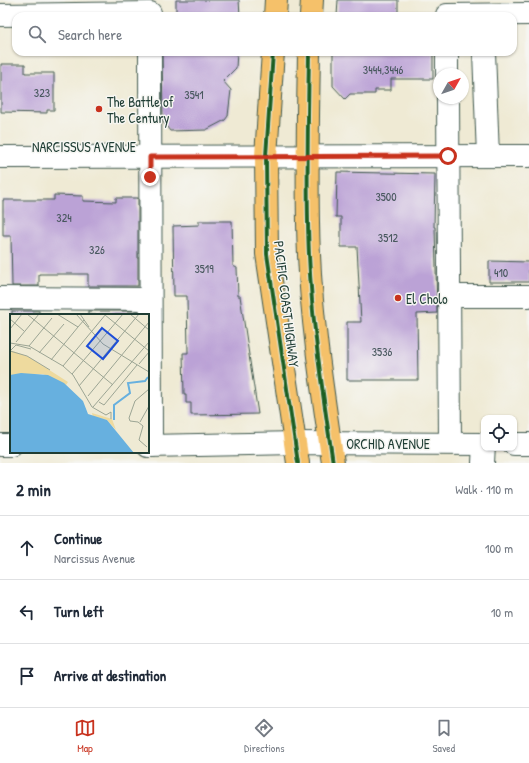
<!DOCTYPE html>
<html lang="en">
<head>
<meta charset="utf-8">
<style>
	body { margin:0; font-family:"Patrick Hand",sans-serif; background:#f2f2f3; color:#1f2937 }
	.controls { position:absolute; right:12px; bottom:12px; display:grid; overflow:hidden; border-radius:8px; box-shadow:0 1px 3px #0004 }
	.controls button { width:36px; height:36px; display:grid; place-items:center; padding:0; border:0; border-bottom:1px solid #e0e1e3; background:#fff; color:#1f2937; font:20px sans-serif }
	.compass { position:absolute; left:433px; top:68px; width:36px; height:36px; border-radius:50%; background:#fff; box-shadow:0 1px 3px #0004; rotate:50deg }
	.stop { position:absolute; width:12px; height:12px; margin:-9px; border:3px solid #c8321e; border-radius:50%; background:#fff }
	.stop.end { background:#c8321e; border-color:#fff; box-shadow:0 1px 4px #0008 }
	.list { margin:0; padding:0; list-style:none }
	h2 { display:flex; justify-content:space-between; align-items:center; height:52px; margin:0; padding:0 16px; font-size:17px }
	h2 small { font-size:13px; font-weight:400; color:#747a83 }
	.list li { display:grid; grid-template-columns:26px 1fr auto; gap:12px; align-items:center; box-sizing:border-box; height:64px; padding:0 16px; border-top:1px solid #e0e1e3 }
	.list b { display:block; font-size:15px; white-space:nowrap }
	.list p { margin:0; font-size:13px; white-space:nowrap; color:#747a83 }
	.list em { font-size:13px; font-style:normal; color:#747a83 }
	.icon { flex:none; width:22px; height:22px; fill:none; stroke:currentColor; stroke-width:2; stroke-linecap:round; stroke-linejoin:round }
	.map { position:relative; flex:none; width:529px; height:463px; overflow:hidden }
	.search { position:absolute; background:#fff; box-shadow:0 1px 3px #0004; left:12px; right:12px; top:12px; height:44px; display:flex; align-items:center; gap:10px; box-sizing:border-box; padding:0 14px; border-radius:12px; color:#747a83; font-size:15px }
	.sheet { height:244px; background:#fff }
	nav { display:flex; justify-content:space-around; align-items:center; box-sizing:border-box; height:56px; border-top:1px solid #e0e1e3; background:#fff; font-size:11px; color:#747a83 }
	nav a { display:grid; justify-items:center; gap:2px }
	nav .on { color:#c8321e }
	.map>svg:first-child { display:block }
	.building { fill:#bba2d6 }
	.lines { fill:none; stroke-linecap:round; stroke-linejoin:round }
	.minor-casing { stroke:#3e574c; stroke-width:24 }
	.highway-casing { stroke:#3e574c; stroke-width:24 }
	.minor { stroke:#fff; stroke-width:22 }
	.highway { stroke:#f5c16b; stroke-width:22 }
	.cycleway-casing { stroke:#f6f6f2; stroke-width:6 }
	.cycleway { stroke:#1b5e20; stroke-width:4 }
	.route { stroke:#c8321e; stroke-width:5 }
	.poi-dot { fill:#c8321e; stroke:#f6f6f2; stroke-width:1.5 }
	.labels { text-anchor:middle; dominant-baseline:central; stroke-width:3; stroke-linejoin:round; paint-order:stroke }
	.number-label { font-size:12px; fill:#46565c }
	.poi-label { font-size:14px; fill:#1f3d34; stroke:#f6f6f2; text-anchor:start }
	.street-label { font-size:14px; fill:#1f3d34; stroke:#f6f6f2 }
	.inset-river { fill:none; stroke:#67b0df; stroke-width:2 }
	.inset-road { fill:none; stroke:#9ca594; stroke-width:1 }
	.view { fill:#1d4ed8; fill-opacity:0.15; stroke:#1d4ed8; stroke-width:2 }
	.inset-edge { fill:none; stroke:#1f3d34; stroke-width:2 }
</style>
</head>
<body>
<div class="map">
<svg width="529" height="463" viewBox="0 0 529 463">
	<rect width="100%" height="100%" fill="#f6f6f2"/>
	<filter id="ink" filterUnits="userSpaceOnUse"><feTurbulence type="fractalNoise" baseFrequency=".025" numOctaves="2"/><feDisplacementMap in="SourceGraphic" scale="8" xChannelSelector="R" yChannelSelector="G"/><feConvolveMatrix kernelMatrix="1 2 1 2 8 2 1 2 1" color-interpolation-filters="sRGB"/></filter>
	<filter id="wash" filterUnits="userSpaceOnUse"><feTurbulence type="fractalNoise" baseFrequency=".012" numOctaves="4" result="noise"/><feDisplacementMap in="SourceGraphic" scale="16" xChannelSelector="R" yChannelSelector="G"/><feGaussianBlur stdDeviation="0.9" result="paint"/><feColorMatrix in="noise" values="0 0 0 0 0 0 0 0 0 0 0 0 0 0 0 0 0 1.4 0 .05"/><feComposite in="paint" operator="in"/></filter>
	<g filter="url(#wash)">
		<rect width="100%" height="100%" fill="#efead4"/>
		<g id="blocks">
			<!-- building -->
			<g class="building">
				<polygon points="176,0 239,0 240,16 176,16"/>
				<polygon points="338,0 398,0 398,16 337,16"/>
				<polygon points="162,52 237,52 236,68 223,81 231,90 228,116 225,120 206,130 170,131 163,122"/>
				<polygon points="333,52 433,52 433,79 391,79 391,90 375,90 375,94 350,94 345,99 333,86"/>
				<polygon points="1,64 25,64 25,73 54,73 54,110 47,110 47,113 1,112"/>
				<polygon points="337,172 435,174 434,227 435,227 437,313 417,314 418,380 347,380 347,322 361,322 357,247 341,247 341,217 336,217"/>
				<polygon points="54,195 83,196 83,201 116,202 116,198 138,198 138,286 88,286 88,274 39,274 39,286 12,286 11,236 3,236 3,200 54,200"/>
				<polygon points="199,221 232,221 233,266 237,268 238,296 240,296 258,414 191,415 191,403 186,403 186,394 184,394 183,353 188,353 187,296 174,296 173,226 199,225"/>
				<polygon points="489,261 529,262 529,282 489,282"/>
				<rect x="12" y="311" width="27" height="4"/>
				<rect x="88" y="311" width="50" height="4"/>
			</g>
		</g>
	</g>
	<g filter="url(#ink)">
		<use href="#blocks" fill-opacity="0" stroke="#3e574c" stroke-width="1"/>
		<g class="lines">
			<!-- minor casing -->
			<g class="minor-casing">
				<g id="minor">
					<polyline points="0,15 150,13"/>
					<polyline points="447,15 529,14"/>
					<polyline points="150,52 151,446"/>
					<polyline points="447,52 447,74"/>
					<polyline points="484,52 488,156"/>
					<polyline points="448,98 450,443"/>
					<polyline points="0,157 529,156"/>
					<polyline points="449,296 529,296"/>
					<polyline points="0,298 150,299"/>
					<polyline points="514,444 529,444"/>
					<polyline points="0,445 11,445"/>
					<polyline points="148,446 295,443 484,444"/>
					<polyline points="483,463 484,444"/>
				</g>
			</g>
			<!-- highway casing -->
			<g class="highway-casing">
				<g id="highway">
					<polyline points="275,16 276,0"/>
					<polyline points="311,16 312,0"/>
					<polyline points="273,52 266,156 267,254 298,463"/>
					<path d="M309,52c-1,68 -3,136 0,203 3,70 14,139 24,208"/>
				</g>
			</g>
			<!-- minor -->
			<use href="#minor" class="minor"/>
			<!-- highway -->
			<use href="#highway" class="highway"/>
			<!-- cycleway casing -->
			<g class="cycleway-casing">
				<g id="cycleway">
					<polyline points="273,52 266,156 267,254 298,463"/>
					<path d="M309,52c-1,68 -3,136 0,203 3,70 14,139 24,208"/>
				</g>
			</g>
			<!-- cycleway -->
			<use href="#cycleway" class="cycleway"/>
		</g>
	</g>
	<g class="lines" filter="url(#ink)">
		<!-- route -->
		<polyline class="route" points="150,177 150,157 448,156"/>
	</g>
	<!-- markers -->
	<g class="poi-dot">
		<circle cx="99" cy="109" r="4"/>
		<circle cx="398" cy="298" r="4"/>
	</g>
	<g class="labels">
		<!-- number labels -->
		<g class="number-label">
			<text x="383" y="69">3444,3446</text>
			<text x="42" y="92">323</text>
			<text x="194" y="94">3541</text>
			<text x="386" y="196">3500</text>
			<text x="64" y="217">324</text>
			<text x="388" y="237">3512</text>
			<text x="97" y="249">326</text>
			<text x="204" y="268">3519</text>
			<text x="501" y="272">410</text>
			<text x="382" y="351">3536</text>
		</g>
		<!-- poi labels -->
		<g class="poi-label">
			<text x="107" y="101">The Battle of<tspan x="107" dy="16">The Century</tspan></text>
			<text x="406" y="298">El Cholo</text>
		</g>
		<!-- street labels -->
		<g class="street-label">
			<text x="84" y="146">NARCISSUS AVENUE</text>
			<text transform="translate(287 304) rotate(83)">PACIFIC COAST HIGHWAY</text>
			<text x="388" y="443">ORCHID AVENUE</text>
		</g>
	</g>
	<!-- overview -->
	<g transform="translate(10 314)">
		<rect width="139" height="139" fill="#efead4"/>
		<path d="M0,36l19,7 39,25 -2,3 -23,-11 -33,1zM82,99l20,6 4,11 -9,-10 -14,-3z" fill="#eeda9e"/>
		<path d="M11,59l27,2 16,8 19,18 5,13 19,6 27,33h-124v-78z" fill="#67b0df"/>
		<path class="inset-river" d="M104,106v-15l16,-12 -2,-10 17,-2 3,-4"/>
		<path class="inset-road" d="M17,0l86,71M47,0l21,13 6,-7M66,0l27,30 46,28M70,0l9,13M120,0l19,16M95,1l44,36M0,5l14,12M0,15l12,-15M6,28l23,-28M0,29l19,3 34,20 10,9 19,32 14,8 5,-3v7M19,32l23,-28M21,35l-15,-4 -6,6 17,5 23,14M29,39l25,-29M41,46l27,-33M129,50l10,-12M53,52l43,-52M62,60l51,-60M69,72l60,-72M78,82l61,-74M89,88l5,3 33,-40M83,93l56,-65M130,108l9,-16M137,133l-8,-7 4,-14 -5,-4 -8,-1 -1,-3 6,-17 14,-12"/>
		<path class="view" d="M92,14l16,13 -15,18 -16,-13z"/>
		<rect width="139" height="139" class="inset-edge"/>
	</g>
</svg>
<div class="controls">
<button><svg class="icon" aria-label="locate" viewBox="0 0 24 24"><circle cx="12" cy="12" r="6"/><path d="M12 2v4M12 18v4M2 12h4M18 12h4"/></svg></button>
</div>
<svg class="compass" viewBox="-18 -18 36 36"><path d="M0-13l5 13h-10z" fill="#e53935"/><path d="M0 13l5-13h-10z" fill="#747a83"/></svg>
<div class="stop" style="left:448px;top:156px"></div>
<div class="stop end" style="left:150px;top:177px"></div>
<div class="search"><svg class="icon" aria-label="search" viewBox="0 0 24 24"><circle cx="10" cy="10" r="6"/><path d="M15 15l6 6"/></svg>Search here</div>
</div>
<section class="sheet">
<h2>2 min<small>Walk · 110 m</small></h2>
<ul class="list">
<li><svg class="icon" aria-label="ahead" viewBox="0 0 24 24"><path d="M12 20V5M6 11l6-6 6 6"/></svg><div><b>Continue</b><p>Narcissus Avenue</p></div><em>100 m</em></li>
<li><svg class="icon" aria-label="left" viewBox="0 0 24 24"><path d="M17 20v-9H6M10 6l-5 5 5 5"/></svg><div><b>Turn left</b></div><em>10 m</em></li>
<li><svg class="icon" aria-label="arrive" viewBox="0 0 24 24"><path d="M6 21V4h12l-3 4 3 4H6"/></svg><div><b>Arrive at destination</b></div></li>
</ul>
</section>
<nav>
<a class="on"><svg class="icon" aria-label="map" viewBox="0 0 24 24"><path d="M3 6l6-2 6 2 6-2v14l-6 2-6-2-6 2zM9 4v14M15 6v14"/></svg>Map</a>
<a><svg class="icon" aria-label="directions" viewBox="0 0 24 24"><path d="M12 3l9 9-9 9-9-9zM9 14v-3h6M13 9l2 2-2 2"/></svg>Directions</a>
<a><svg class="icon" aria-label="saved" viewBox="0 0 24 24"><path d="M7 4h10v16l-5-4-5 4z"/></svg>Saved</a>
</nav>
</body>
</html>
